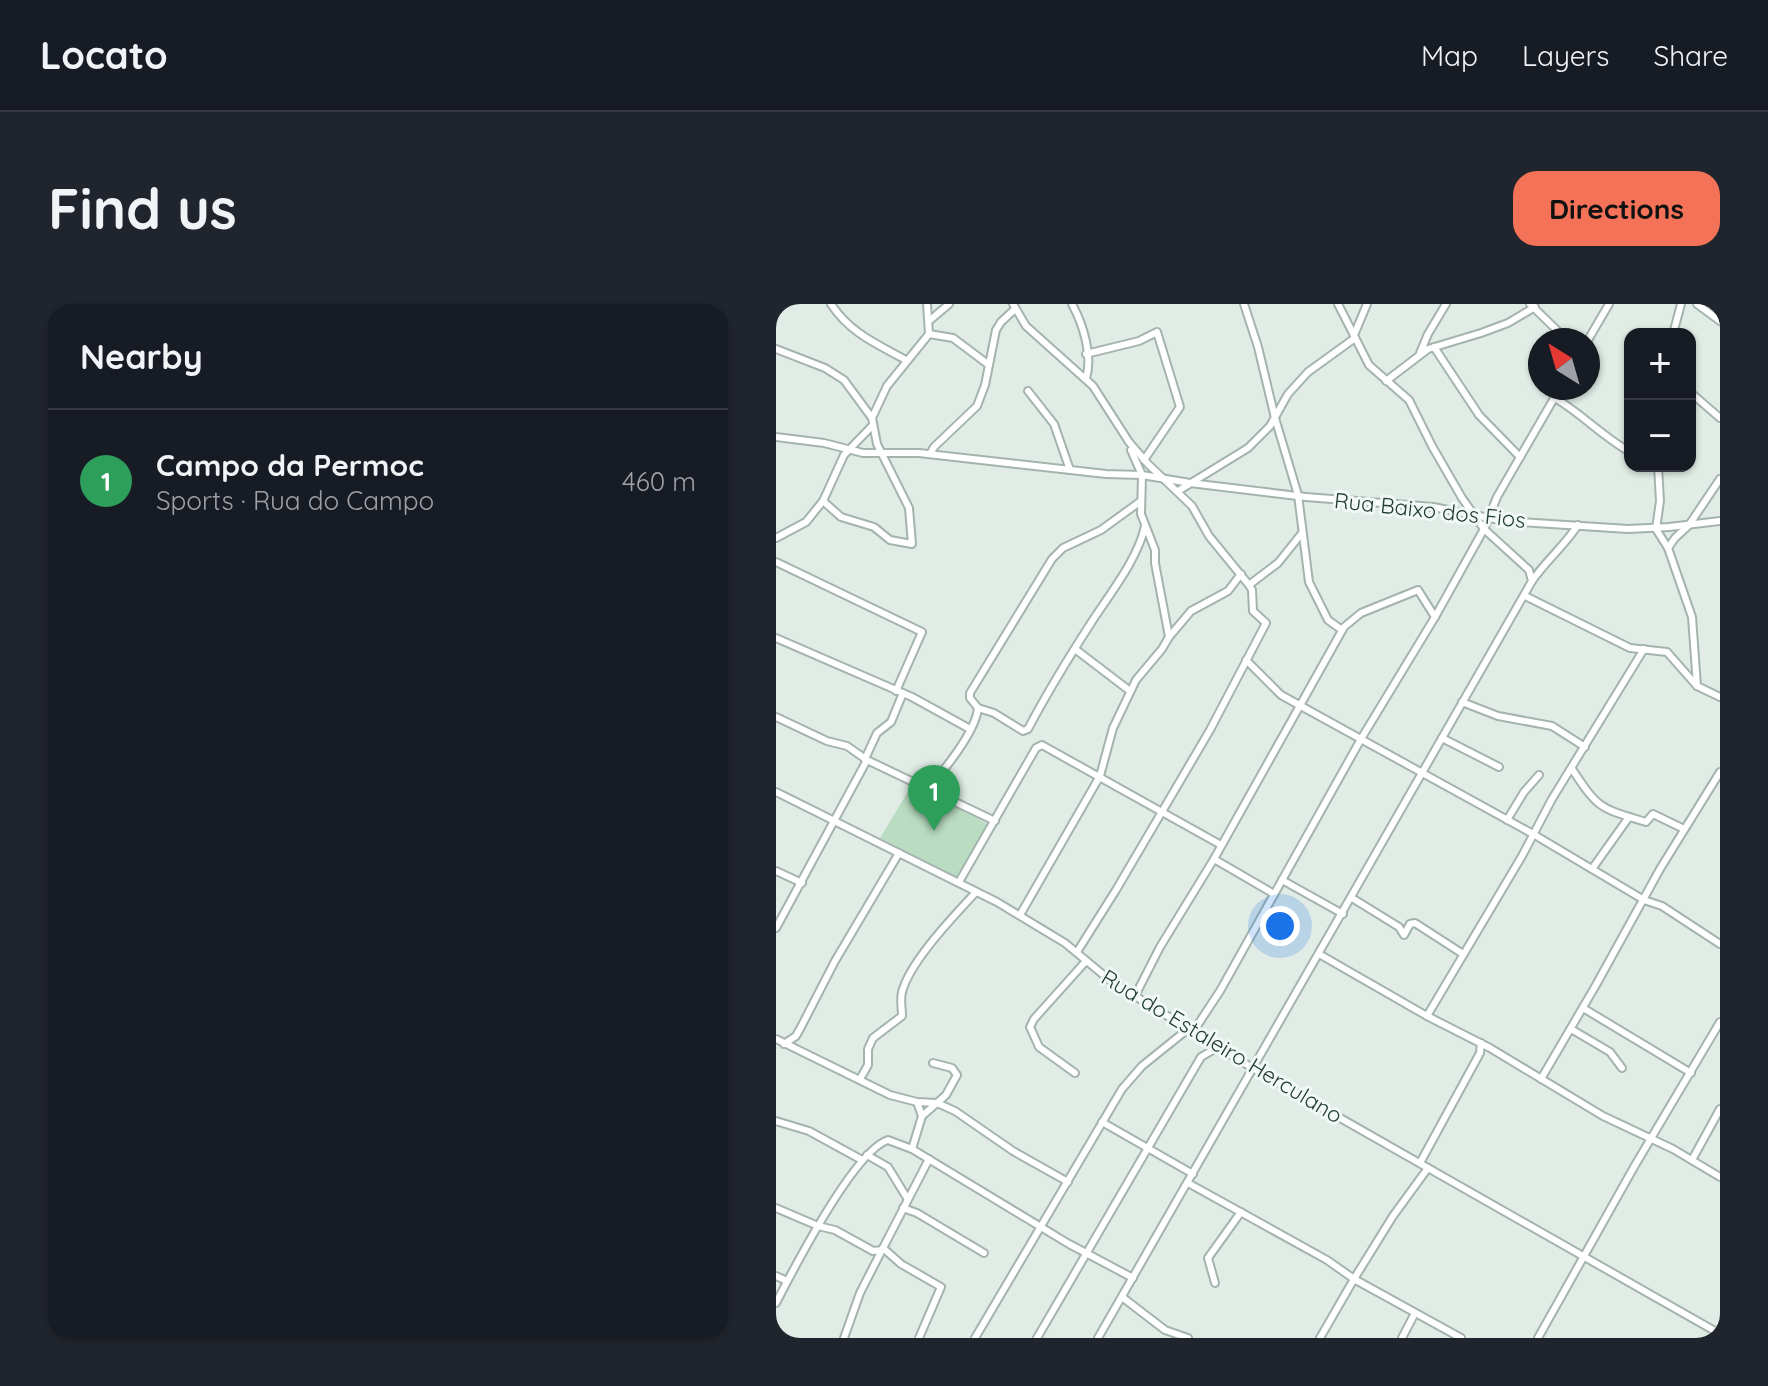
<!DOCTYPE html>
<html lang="en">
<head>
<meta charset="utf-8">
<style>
	body { margin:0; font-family:Quicksand,sans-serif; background:#20242c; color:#f1f3f6 }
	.controls { position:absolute; right:24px; top:24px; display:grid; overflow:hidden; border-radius:16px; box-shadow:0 2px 6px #0004 }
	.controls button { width:72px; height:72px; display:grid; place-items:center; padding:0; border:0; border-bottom:2px solid #363941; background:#171b24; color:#f1f3f6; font:40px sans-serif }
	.compass { position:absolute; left:752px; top:24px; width:72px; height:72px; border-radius:50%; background:#171b24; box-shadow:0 2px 6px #0004; rotate:323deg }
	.you { position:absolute; left:504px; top:622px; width:28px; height:28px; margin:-20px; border:6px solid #fff; border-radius:50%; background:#1a73e8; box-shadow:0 0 0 12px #1a73e833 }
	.badge { display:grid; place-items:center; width:52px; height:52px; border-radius:50%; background:#f37258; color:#fff; font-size:26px; font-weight:700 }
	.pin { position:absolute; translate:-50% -66px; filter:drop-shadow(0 2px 4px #0008) }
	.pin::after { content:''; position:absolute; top:42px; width:28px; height:24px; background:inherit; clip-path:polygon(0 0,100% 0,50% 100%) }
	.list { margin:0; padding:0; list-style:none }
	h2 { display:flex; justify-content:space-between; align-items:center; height:104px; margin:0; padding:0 32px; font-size:34px }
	h2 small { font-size:26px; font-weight:400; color:#9ea1a6 }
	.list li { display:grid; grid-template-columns:52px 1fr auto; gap:24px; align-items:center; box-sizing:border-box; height:144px; padding:0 32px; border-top:2px solid #363941 }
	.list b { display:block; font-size:30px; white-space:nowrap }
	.list p { margin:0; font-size:26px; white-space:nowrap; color:#9ea1a6 }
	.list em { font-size:26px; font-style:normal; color:#9ea1a6 }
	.map { position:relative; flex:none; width:944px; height:1034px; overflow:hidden; border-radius:24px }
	header { display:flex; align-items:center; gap:48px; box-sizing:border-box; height:112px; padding:0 40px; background:#171b24; border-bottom:2px solid #363941 }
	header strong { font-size:38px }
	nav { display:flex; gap:44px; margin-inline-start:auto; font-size:28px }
	.intro { display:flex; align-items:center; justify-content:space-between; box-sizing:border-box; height:192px; padding:0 48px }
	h1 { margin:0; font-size:56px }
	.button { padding:20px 36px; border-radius:24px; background:#f37258; color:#111; font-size:28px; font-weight:700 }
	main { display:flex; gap:48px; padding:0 48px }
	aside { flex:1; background:#171b24; border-radius:24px; box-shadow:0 2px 6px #0004 }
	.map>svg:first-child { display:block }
	.pitch { fill:#baddc1 }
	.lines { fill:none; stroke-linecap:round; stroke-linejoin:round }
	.minor-casing { stroke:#a4b4ad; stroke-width:10 }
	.minor { stroke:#fff; stroke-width:6 }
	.labels { text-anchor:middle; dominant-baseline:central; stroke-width:6; stroke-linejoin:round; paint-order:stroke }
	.street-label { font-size:22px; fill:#213d33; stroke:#f2f8f5 }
</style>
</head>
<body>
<header>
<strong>Locato</strong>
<nav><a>Map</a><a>Layers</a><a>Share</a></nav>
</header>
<div class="intro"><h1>Find us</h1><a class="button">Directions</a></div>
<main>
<aside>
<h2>Nearby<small></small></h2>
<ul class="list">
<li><span class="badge" style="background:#2e9e5b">1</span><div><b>Campo da Permoc</b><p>Sports · Rua do Campo</p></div><em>460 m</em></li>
</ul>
</aside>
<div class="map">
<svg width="944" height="1034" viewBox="0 0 944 1034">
	<rect width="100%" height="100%" fill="#e1ece6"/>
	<!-- pitch -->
	<polygon class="pitch" points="136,481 212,520 180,573 104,534"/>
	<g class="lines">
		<!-- minor casing -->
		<g class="minor-casing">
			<g id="minor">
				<path d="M55,0c19,29 46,40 75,56"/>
				<polyline points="237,0 250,22 317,82 353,138 372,160 416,202 433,232 473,281 476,286 477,307 490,319 434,426 340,586 301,648"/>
				<path d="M296,0c11,20 21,52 14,74"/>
				<polyline points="468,0 482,43 499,114 522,191 533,278 552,316 566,326"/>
				<polyline points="754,0 791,36"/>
				<polyline points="921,0 944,17"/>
				<polyline points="0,3 3,0"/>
				<polyline points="153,17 173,0"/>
				<polyline points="153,30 177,34 213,61"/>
				<polyline points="897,30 905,0"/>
				<polyline points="578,31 591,0"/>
				<polyline points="812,36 833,0"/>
				<polyline points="658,43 703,111 744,153"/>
				<polyline points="0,45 49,64 68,76 96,114"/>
				<polyline points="644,49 652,30 670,0"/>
				<polyline points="310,50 363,37 381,28 404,103 368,156"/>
				<polyline points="610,77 652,45 705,29 732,19 759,3"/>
				<polyline points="252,87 278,120 294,166"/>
				<polyline points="914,88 944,114"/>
				<path d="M779,94c27,16 47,38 75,54"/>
				<polyline points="0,133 48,139 87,149 143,149 330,170 366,171 414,179 530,193 657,203 729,217 852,225 893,223 944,217"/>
				<polyline points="154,150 158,143 201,102 209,81 220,26 225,18 239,5"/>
				<polyline points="882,162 884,197 880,225 892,244 916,313 921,382"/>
				<polyline points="402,187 472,144 494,122 512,90 532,68 579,34"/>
				<polyline points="47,197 65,213 98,223 114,236 136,240 133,204 101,140 96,114 111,82 153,30 151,0"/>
				<polyline points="0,234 30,218 47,197 68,151 96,122"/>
				<polyline points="892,244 899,234 913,221 944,175"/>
				<polyline points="0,258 146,328 120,387"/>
				<path d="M756,277c14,-20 32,-35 46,-56"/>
				<polyline points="473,281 502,259 526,229"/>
				<polyline points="749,292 854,344 891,348 921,382 944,393"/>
				<polyline points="393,333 415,307 452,287 465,270"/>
				<polyline points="0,334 136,393 194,425"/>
				<polyline points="299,345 354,387"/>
				<polyline points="470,356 505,391 757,530 868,596 886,602 944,640"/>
				<polyline points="686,398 722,412 776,422 809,443"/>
				<path d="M202,404l16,5 29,18 5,-2c19,-36 41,-72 63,-106 18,-28 47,-64 54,-97"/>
				<polyline points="0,413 51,437 71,442 91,456 219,517"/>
				<polyline points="666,434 723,463"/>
				<polyline points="89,455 101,429 115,418 127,389"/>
				<path d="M796,465c27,41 28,39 74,53l7,-8 31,15"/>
				<polyline points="165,470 172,496"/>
				<path d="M150,485c17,-16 50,-58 52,-81l-8,-10v-5l82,-134 11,-11 38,-18 40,-29"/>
				<polyline points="0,488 221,598 289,639 336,678 478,765 944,1030"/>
				<polyline points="731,516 748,488 763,471"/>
				<polyline points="438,555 498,590"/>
				<polyline points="816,565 853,513"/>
				<polyline points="0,567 26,579"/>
				<polyline points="506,576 567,610"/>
				<polyline points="183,578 260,444 266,441 445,541"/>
				<polyline points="576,594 623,623 628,631 634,620 639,619 687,650"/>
				<polyline points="244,611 324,472 337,424 360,376 386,345 393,333 379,259 379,246 365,210 366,171 355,146"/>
				<polyline points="0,624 91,456"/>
				<polyline points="543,650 651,712 714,744 827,812 897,845 944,873"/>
				<polyline points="359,692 384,643 438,555 568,323 585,309 642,286 659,313"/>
				<polyline points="807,704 915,769"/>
				<polyline points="651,712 746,552 776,495 868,345"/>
				<polyline points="795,725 834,748 846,764"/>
				<polyline points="417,728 444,687 585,435 659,313 708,225 721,193 784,84"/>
				<polyline points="0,735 114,791 141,798 161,799 146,812"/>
				<polyline points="8,740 20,732 25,723 59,657 123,549"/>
				<polyline points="157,759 176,764 181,771 170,791 161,799 179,807 237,847 292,878"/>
				<polyline points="299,769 263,743 254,723 258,715 310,657"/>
				<path d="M84,775l8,-14v-16l5,-11 29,-22c0,-8 -2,-16 0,-24 8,-31 53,-77 74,-100"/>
				<polyline points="765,775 820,681 884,565 944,468"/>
				<polyline points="0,817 33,827 86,856"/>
				<polyline points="326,818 417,870"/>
				<polyline points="136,845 293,940 357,974"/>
				<polyline points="91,851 112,863 131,894"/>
				<polyline points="916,856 944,805"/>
				<polyline points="644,859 704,749 705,739"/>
				<polyline points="412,879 551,956 578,975 617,912 652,864"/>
				<polyline points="0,904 42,922 59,926 97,947 106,946"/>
				<polyline points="127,904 141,909 208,949"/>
				<polyline points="0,972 11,977"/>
				<polyline points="439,979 432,954 465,908"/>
				<polyline points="346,993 389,1026 412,1034"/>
				<path d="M0,999c18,-35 78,-152 112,-163l24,9 10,-33 -5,-14"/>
				<polyline points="68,1034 84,989 107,944"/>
				<polyline points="143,1034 165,983 125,960 107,944 153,855"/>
				<polyline points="199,1034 346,785 366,762 412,725"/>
				<polyline points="261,1034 425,753 442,743"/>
				<polyline points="322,1034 756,277 753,266 708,225 686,194 656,142 633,96 593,61 562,0"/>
				<polyline points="544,1034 578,975 685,1034"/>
				<polyline points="626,1034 639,1009"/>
				<polyline points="762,1034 858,863 944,718"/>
			</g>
		</g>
		<!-- minor -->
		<use href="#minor" class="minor"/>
	</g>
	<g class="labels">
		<!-- street labels -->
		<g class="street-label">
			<text transform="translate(654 206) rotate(6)">Rua Baixo dos Fios</text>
			<text transform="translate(446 742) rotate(31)">Rua do Estaleiro Herculano</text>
		</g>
	</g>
</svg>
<div class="controls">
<button>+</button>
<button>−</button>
</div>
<svg class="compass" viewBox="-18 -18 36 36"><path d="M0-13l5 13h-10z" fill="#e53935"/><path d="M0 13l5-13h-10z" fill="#9ea1a6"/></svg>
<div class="you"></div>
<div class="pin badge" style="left:158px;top:527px;background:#2e9e5b">1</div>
</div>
</main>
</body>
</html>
